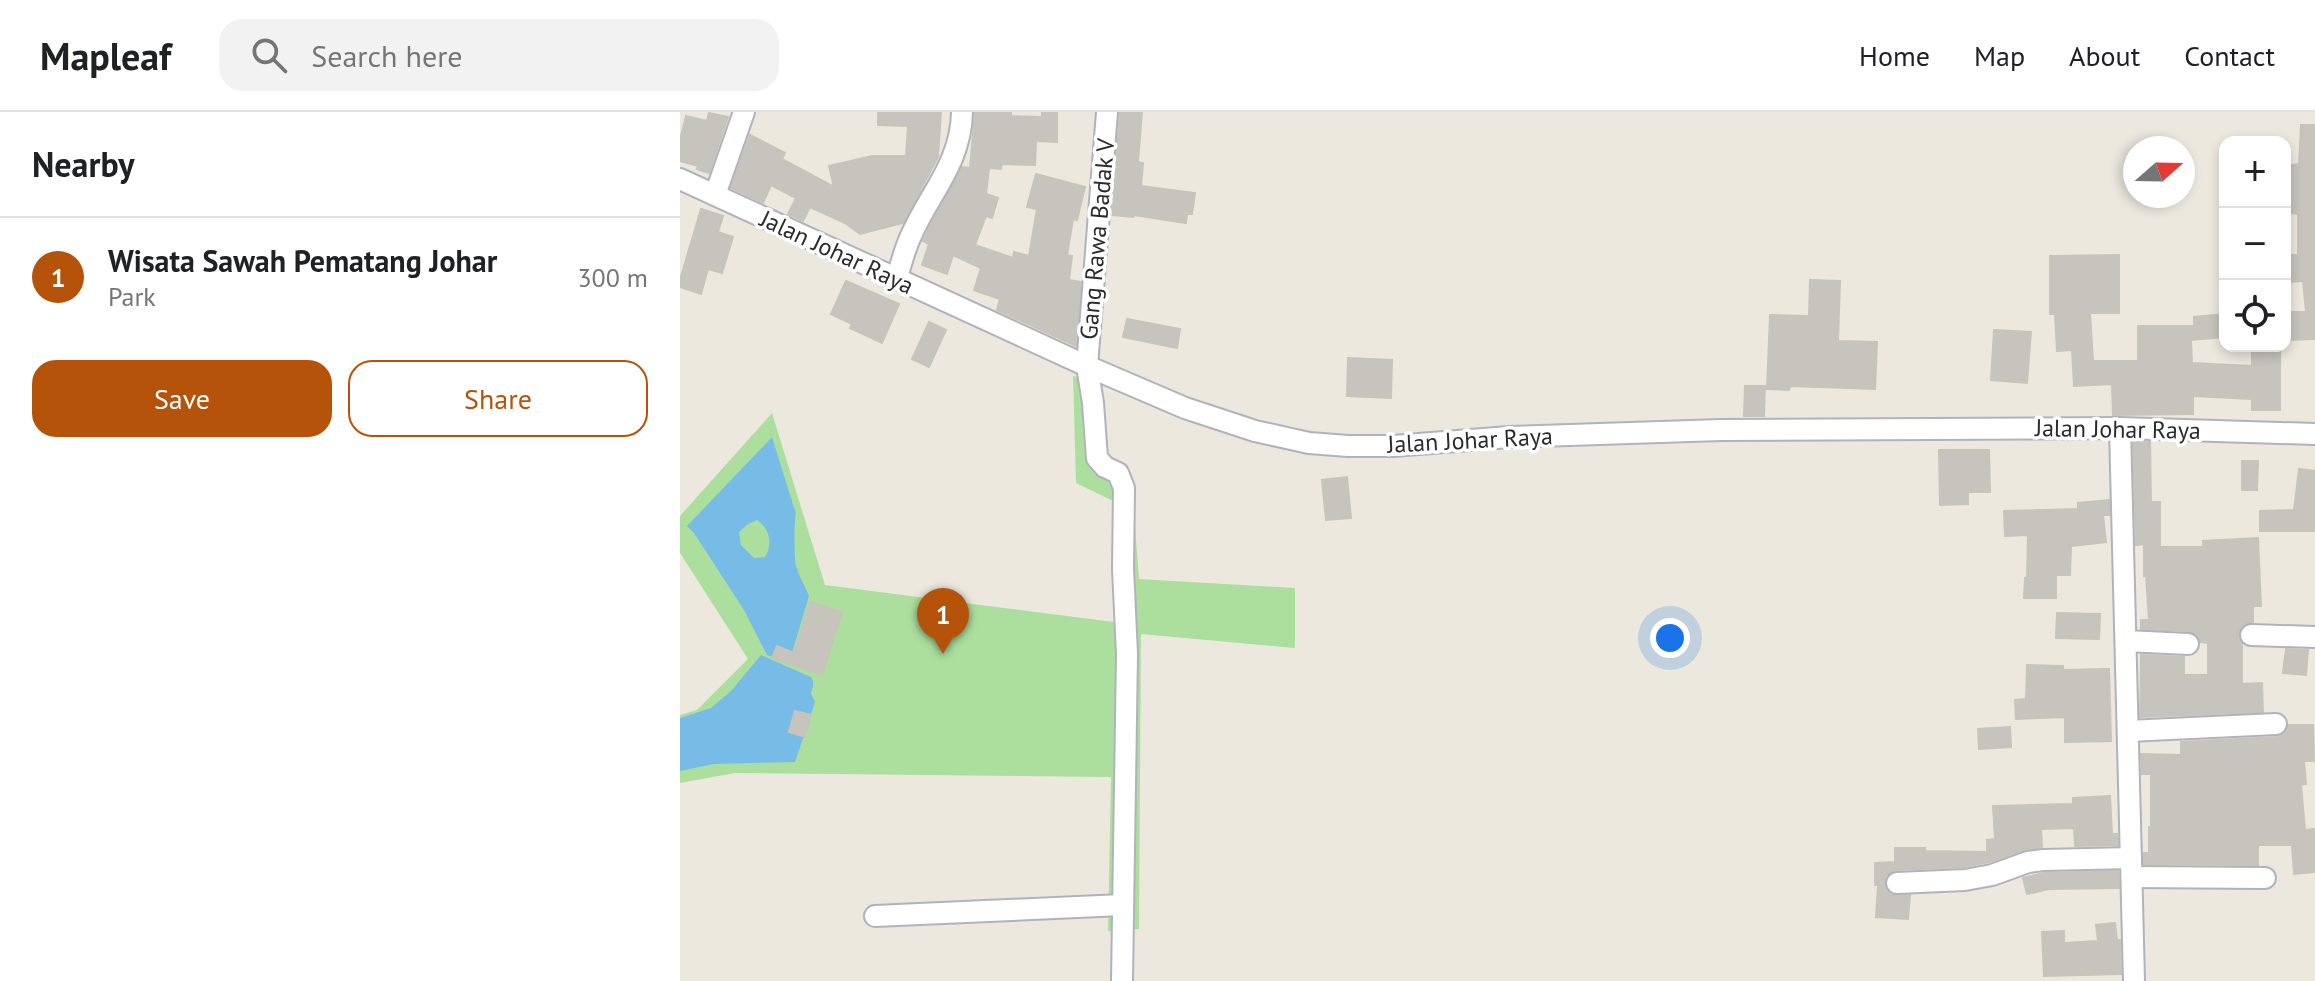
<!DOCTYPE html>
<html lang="en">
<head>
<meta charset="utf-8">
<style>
	body { margin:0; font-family:"PT Sans",sans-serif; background:#f2f2f2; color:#202124 }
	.controls { position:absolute; right:24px; top:24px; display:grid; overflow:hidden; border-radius:16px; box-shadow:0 4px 12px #0003 }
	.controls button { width:72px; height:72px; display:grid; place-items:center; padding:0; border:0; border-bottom:2px solid #e0e0e0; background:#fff; color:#202124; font:40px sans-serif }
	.compass { position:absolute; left:1443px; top:24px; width:72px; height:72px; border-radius:50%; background:#fff; box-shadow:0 4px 12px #0003; rotate:70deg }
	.you { position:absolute; left:990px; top:526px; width:28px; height:28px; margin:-20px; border:6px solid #fff; border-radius:50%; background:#1a73e8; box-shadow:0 0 0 12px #1a73e833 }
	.badge { display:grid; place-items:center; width:52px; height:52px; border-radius:50%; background:#b45309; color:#fff; font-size:26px; font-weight:700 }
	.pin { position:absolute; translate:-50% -66px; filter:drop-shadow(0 2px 4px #0008) }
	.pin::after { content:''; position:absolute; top:42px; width:28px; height:24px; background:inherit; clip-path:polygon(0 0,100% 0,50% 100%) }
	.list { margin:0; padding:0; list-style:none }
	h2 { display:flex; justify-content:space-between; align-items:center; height:104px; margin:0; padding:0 32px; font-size:34px }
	h2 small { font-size:26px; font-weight:400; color:#757577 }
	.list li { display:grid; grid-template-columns:52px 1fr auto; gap:24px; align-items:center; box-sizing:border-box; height:120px; padding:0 32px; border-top:2px solid #e0e0e0 }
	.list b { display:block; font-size:30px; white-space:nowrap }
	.list p { margin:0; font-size:26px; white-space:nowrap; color:#757577 }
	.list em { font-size:26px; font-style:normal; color:#757577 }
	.actions { display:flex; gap:16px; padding:24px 32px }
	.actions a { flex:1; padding:18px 0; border:2px solid #b45309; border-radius:24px; text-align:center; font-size:28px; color:#b45309 }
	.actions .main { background:#b45309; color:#fff }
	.icon { flex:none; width:44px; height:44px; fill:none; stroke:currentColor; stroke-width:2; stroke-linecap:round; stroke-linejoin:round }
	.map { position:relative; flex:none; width:1635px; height:869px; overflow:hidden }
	header { display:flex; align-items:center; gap:48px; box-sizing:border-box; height:112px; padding:0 40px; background:#fff; border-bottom:2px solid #e0e0e0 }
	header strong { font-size:38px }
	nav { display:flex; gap:44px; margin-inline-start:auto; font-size:28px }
	.search { width:560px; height:72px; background:#f2f2f2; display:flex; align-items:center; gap:20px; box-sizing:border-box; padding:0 28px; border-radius:24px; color:#757577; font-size:30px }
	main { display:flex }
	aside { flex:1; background:#fff }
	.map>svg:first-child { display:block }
	.green { fill:#acdf9e }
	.water { fill:#77bce7; fill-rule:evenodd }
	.building { fill:#c7c4bd; stroke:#c7c4b8; stroke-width:2 }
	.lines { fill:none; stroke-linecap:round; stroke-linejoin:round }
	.minor-casing { stroke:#b1b2be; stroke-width:24 }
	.minor { stroke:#fff; stroke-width:20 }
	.labels { text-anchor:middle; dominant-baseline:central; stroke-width:7; stroke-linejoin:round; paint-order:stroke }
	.street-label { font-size:24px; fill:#2b2b2b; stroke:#fff }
</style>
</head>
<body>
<header>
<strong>Mapleaf</strong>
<div class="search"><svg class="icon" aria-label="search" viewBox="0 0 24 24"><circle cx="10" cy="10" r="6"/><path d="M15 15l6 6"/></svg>Search here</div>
<nav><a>Home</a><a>Map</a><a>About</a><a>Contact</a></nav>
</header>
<main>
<aside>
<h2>Nearby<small></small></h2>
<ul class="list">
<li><span class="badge">1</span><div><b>Wisata Sawah Pematang Johar</b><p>Park</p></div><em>300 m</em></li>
</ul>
<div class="actions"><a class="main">Save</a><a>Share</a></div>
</aside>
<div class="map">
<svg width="1635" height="869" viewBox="0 0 1635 869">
	<rect width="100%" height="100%" fill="#ece8de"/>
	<!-- green -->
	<polygon class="green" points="393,264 419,269 427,342 451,360 459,467 615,476 615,536 461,522 459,817 428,819 431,665 55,661 0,671 0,603 17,598 68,547 0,441 0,404 92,301 145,473 434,510 433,389 396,371"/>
	<!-- water -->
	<g class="water">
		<path d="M92,325l24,77c-2,5 -2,46 0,52 3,10 9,20 13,30l-20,67 -22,-8 -23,-45 -50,-77 -7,-7zM77,408c13,9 16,24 8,37l-11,1 -13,-13 -2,-13 9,-8z"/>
		<path d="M81,543l50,22c4,6 2,9 0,16l4,9 -20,60 -81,2 -34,7v-53l31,-10 20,-17z"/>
	</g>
	<!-- building -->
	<g class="building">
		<polygon points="198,0 261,0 258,45 223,111 180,122 165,111 130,95 123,109 108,102 116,86 91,73 83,91 51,76 70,23 105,41 102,47 154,75 149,54 192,44 226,44 228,14 198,13"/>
		<polygon points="295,0 331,0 331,4 362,5 362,0 377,0 377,30 356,29 355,53 322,52 321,57 309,56 306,82 318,86 312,106 306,104 295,133 333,146 334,140 349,144 357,97 347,95 356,62 405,75 397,108 393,107 387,143 392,144 389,168 401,170 396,234 317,198 320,187 294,178 301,156 273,143 267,162 242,153 249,132 243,129 249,116 282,55 290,56"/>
		<polygon points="440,0 462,0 458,50 463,51 461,74 515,81 512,102 507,102 506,111 454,103 453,105 432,103"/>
		<polygon points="29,1 48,5 29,61 17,57 18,54 0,49 0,28 6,4 27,9"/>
		<polygon points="1621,13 1635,13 1635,199 1626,200 1623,169 1609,170 1608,143 1618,143 1618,102 1605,100 1608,77 1605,78 1605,54 1619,52"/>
		<polygon points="21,97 43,104 38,120 53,125 42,161 28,157 21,182 0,175 0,168"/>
		<polygon points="1439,143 1439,201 1410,201 1413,249 1458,249 1458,214 1514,214 1514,205 1545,202 1545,225 1511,228 1512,251 1572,254 1572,234 1600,234 1600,298 1572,298 1572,287 1513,284 1513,302 1433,303 1432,272 1394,274 1392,238 1377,239 1375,202 1370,202 1370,144"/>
		<polygon points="1130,168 1160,169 1158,229 1197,230 1195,277 1110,274 1109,278 1087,277 1090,203 1129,204"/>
		<polygon points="166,169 219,192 202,231 170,216 172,212 151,202"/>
		<polygon points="1605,200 1635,200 1635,227 1605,228"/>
		<polygon points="447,207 500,217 497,236 443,225"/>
		<polygon points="249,210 266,218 249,255 232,247"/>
		<polygon points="1314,218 1351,220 1347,271 1311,268"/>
		<polygon points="668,246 712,248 711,286 667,284"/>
		<polygon points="1065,274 1085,274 1084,304 1064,304"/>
		<polygon points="1453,329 1470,330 1471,390 1480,390 1480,435 1523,435 1523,429 1578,426 1581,494 1573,494 1573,510 1564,512 1560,517 1558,523 1562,532 1562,572 1582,571 1583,600 1460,605 1461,543 1504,545 1504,563 1528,563 1528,531 1521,530 1516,522 1509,519 1461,517 1461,508 1469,508 1466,464 1464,464 1464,432 1456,433"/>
		<polygon points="1259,338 1309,338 1310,380 1288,380 1288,392 1260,393"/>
		<polygon points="1562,349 1578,349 1577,378 1562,378"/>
		<polygon points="1619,357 1635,359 1635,419 1580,419 1580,399 1614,398"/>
		<polygon points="667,365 671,406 646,408 642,368"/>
		<polygon points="1429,388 1429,403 1423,403 1426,430 1391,434 1390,463 1376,463 1376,486 1344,486 1345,466 1347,466 1348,423 1325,424 1324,399 1398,397 1398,391"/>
		<polygon points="130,490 162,500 142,563 92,546 97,534 114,541"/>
		<polygon points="1377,501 1420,502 1419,527 1376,526"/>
		<polygon points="1606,537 1628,538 1626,563 1603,561"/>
		<polygon points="1347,553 1383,554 1383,558 1429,557 1431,629 1385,630 1385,605 1336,607 1335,588 1346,587"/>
		<polygon points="115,599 131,603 125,625 109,620"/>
		<polygon points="1609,613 1633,613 1634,649 1624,649 1626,672 1621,673 1625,718 1635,717 1635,760 1614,762 1612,733 1578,733 1578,753 1464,752 1464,741 1469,741 1469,715 1471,715 1471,662 1462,662 1461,642 1501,643 1501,630 1597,625 1604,622"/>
		<polygon points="1330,615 1331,635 1299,637 1298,617"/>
		<polygon points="1430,684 1432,722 1437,722 1438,733 1395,734 1394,716 1361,717 1362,735 1344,738 1309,750 1284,755 1216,758 1206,764 1204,772 1207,779 1212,783 1230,783 1228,807 1196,805 1198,773 1195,773 1195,751 1215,750 1215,736 1245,736 1245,739 1307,740 1307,728 1315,727 1313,694 1393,692 1393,686"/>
		<polygon points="1438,759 1439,776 1369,777 1347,782 1343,766 1364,761"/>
		<polygon points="1435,811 1437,828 1440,828 1441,862 1364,864 1362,820 1384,819 1384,831 1418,829 1416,813"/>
	</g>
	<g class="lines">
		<!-- minor casing -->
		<g class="minor-casing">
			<g id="minor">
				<polyline points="427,0 407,254 413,291 417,346 425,355 438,361 444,376 443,457 447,542 442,869"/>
				<polyline points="0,67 407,254 505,296 575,319 629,331 668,334 713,334 829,325 1041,318 1440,316 1635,322"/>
				<polyline points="35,83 64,0"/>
				<path d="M216,167c5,-13 8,-28 14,-41 19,-45 51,-74 52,-126"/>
				<polyline points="1440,316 1454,869"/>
				<polyline points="1571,523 1635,525"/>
				<polyline points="1446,529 1508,532"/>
				<polyline points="1448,619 1596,612"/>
				<polyline points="1452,765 1585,766"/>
				<polyline points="1217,771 1285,768 1312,763 1348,750 1363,748 1451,746"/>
				<polyline points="195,804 442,793"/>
			</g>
		</g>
		<!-- minor -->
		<use href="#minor" class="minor"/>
	</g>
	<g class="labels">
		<!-- street labels -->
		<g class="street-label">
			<text transform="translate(417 127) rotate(-85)">Gang Rawa Badak V</text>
			<text transform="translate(157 140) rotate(25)">Jalan Johar Raya</text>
			<text transform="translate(1438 317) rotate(1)">Jalan Johar Raya</text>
			<text transform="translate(790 328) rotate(-3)">Jalan Johar Raya</text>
		</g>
	</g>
</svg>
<div class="controls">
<button>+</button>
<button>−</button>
<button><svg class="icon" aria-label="locate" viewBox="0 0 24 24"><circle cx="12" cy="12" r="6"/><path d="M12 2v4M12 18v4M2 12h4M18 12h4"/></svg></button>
</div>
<svg class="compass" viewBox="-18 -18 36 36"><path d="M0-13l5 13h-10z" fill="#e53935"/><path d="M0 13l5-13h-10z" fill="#757577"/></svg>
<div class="you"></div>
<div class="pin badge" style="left:263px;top:542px">1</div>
</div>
</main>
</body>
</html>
